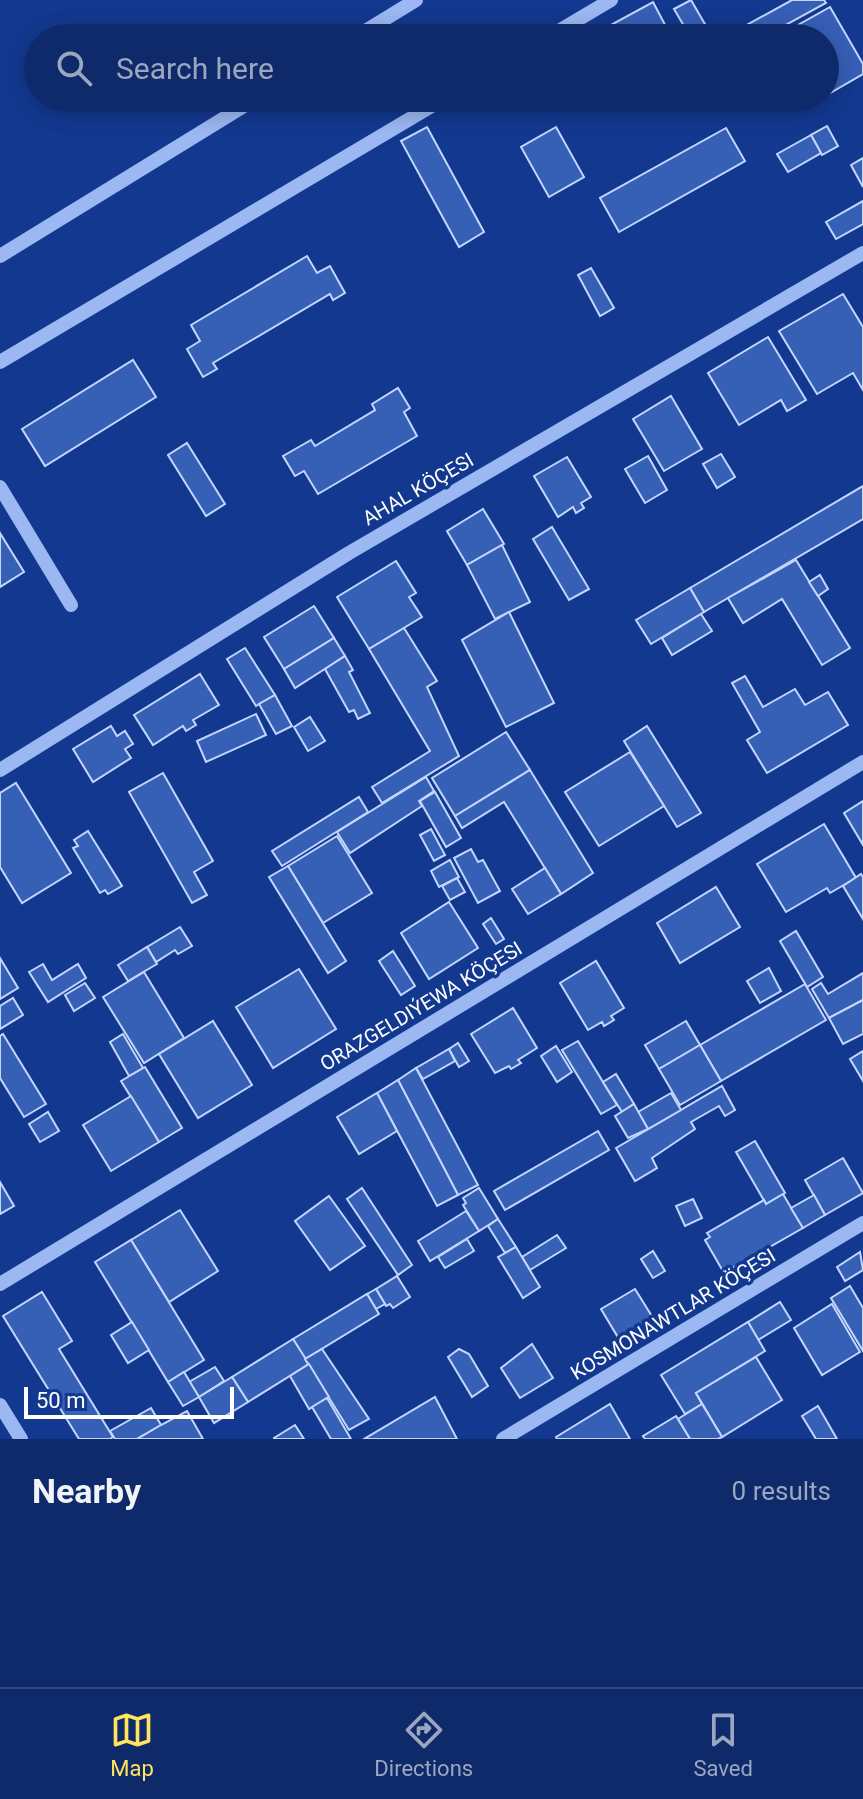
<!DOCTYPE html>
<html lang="en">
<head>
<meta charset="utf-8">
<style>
	body { margin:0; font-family:Roboto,sans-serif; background:#1c3673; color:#f1f3f6 }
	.scale { position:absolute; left:24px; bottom:20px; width:210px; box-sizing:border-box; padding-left:8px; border:4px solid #fff; border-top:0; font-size:22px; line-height:28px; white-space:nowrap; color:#fff; -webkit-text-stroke:6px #12388f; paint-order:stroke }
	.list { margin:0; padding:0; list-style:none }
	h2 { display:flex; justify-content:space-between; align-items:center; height:104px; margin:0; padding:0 32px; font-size:34px }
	h2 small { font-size:26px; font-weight:400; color:#9ba7c1 }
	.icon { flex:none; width:44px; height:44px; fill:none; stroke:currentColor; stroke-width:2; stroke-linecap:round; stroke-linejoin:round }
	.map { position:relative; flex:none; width:863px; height:1439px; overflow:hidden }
	.search { position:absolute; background:#0e2a6b; box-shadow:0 4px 20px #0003; left:24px; right:24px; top:24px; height:88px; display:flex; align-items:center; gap:20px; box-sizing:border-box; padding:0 28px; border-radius:44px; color:#9ba7c1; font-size:30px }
	.sheet { height:248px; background:#0e2a6b }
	nav { display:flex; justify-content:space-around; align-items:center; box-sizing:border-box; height:112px; border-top:2px solid #2e467e; background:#0e2a6b; font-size:22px; color:#9ba7c1 }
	nav a { display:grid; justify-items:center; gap:4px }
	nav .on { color:#ffe55d }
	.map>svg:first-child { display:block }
	.building { fill:#365fb6; stroke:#c3d6fd; stroke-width:2 }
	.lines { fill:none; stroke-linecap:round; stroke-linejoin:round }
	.minor { stroke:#9cb8f2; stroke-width:14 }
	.labels { text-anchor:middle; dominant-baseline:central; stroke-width:7; stroke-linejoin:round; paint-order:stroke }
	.street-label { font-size:20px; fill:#fff; stroke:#12388f }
</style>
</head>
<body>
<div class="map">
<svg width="863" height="1439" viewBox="0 0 863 1439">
	<rect width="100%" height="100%" fill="#12388f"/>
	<!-- building -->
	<g class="building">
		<polygon points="691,0 713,38 691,38 674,9"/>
		<polygon points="792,0 824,0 826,3 762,38 723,38"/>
		<polygon points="653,2 672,38 587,38"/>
		<polygon points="830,7 863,64 863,74 825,96 825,38 784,38 782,34"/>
		<polygon points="827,126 838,146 822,155 811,135"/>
		<polygon points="427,127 484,232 459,247 401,141"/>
		<polygon points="556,127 584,177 549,197 521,147"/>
		<polygon points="726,128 745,161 619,232 600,198"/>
		<polygon points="811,135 821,153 788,172 777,154"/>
		<polygon points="863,158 863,187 851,165"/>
		<polygon points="863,201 863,224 836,239 826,222"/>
		<polygon points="307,256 317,273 330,266 345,293 333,300 330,294 213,363 217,369 203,377 187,349 200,341 191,325"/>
		<polygon points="591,268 614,308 600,316 578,275"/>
		<polygon points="843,294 863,327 863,390 853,373 817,394 779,331"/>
		<polygon points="768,337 806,400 787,411 781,400 739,425 708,373"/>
		<polygon points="133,360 156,397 45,466 22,429"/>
		<polygon points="398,388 410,408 404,412 417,436 318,494 304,471 295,476 283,456 311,440 315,446 375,410 372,404"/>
		<polygon points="671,396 702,449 664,471 633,419"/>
		<polygon points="187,443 225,504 206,516 168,455"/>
		<polygon points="721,454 735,477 717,488 703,464"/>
		<polygon points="648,456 667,490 645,503 625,469"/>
		<polygon points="567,457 591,497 581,503 584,508 576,513 573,507 558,517 534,476"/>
		<polygon points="863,486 863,519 704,612 690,588"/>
		<polygon points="483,509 504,544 467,565 447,531"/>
		<polygon points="552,527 589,589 569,600 533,539"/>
		<polygon points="0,533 24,572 0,587"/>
		<polygon points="502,545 530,602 495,619 467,565"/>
		<polygon points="796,560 850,648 822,665 782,599 743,623 728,598"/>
		<polygon points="396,561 416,593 409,597 422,617 369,649 337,597"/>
		<polygon points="820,575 828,589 818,596 809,582"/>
		<polygon points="690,588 704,612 651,644 636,620"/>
		<polygon points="314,606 334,638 284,669 264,637"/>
		<polygon points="509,612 554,703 506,727 462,640"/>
		<polygon points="701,614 712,631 672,655 662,638"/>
		<polygon points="404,628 437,681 427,687 459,756 382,803 372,787 430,751 369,649"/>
		<polygon points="334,638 345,656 295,688 284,669"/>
		<polygon points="245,648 275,695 256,706 227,659"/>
		<polygon points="345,656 353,670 349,672 370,713 358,719 354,710 349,712 325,669"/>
		<polygon points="200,674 219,705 193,720 196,725 186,731 183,726 153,745 134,715"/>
		<polygon points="745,676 763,707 795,689 805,705 828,692 848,725 767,773 747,740 760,732 732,683"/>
		<polygon points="275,695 292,726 276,734 259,704"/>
		<polygon points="256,714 266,735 206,762 197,741"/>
		<polygon points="310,717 325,741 308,751 294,727"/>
		<polygon points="111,726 117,736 125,731 133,744 125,749 131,758 93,782 73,749"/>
		<polygon points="647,726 701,813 677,827 624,741"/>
		<polygon points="506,732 530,770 455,816 432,778"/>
		<polygon points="630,752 664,806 599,846 565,792"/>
		<polygon points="530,770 593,873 561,894 504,802 462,828 455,816"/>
		<polygon points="163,773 213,861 194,872 207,895 192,903 129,792"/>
		<polygon points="426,777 434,791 419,801 422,806 350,853 337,832"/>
		<polygon points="16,783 71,873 22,903 0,867 0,793"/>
		<polygon points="435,792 461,838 446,847 420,801"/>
		<polygon points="359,797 368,812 282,866 272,851"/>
		<polygon points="863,801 863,845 844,813"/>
		<polygon points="824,824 856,878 830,893 827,888 786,912 757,864"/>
		<polygon points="431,829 445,855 434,861 420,835"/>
		<polygon points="88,831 122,886 108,894 105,890 100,893 73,848 78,846 74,840"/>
		<polygon points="337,836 372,893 323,923 288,866"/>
		<polygon points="471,849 478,862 483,860 500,891 478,903 454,858"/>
		<polygon points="450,860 459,877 439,887 431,871"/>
		<polygon points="288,866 346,961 328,973 269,877"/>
		<polygon points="545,868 561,894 528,914 512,889"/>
		<polygon points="861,874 863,877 863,919 843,886"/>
		<polygon points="457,878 465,892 450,900 442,886"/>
		<polygon points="716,887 740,927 680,963 657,923"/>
		<polygon points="449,902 478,948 429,979 401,933"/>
		<polygon points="491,918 504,939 496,944 483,924"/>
		<polygon points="180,927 192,946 178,954 175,950 156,962 147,947"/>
		<polygon points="796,931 823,977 807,987 780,941"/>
		<polygon points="147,947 157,964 128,981 118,965"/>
		<polygon points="393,951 415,986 401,995 379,961"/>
		<polygon points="0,958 18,988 0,999"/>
		<polygon points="596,961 624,1008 611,1016 614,1020 604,1026 602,1022 588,1030 560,983"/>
		<polygon points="43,964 52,980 78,964 86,978 48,1002 29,972"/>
		<polygon points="769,968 781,991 760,1003 747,981"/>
		<polygon points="299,969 336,1029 273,1068 236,1007"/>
		<polygon points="144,972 184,1038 144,1063 103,997"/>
		<polygon points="863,973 863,1000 829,1018 812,989 821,983 828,994"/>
		<polygon points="85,983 95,998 74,1011 65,995"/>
		<polygon points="805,984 826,1020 721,1081 700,1045"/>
		<polygon points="13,998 23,1015 0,1029 0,1006"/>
		<polygon points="863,1000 863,1034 843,1044 829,1018"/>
		<polygon points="513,1008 537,1048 518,1060 521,1063 511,1069 509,1066 495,1073 471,1034"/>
		<polygon points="213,1021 252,1085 198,1118 159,1054"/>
		<polygon points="686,1021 700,1045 659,1069 645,1045"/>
		<polygon points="3,1034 46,1104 24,1117 0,1078 0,1036"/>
		<polygon points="123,1034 143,1068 129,1076 110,1042"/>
		<polygon points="578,1041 617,1105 601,1114 562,1050"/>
		<polygon points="458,1043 469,1061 459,1067 449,1049"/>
		<polygon points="700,1045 721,1081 680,1105 659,1069"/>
		<polygon points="556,1046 572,1072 557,1082 541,1056"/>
		<polygon points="449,1049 455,1061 423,1079 416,1068"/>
		<polygon points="863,1051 863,1081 850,1059"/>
		<polygon points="145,1067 182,1128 159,1142 121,1081"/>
		<polygon points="416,1068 478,1185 458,1195 398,1080"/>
		<polygon points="616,1074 634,1104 622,1112 603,1082"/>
		<polygon points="398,1080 458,1195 437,1206 377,1093"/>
		<polygon points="722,1086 735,1110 725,1116 719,1106 691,1122 695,1129 652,1158 657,1168 635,1181 616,1148"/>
		<polygon points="377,1093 397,1131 359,1154 337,1117"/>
		<polygon points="671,1093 681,1110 648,1129 638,1112"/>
		<polygon points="131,1096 159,1142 111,1171 83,1125"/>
		<polygon points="634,1104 648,1129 628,1138 615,1116"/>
		<polygon points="48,1112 59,1131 40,1142 29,1124"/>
		<polygon points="598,1131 609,1150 505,1210 494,1191"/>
		<polygon points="755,1141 785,1193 766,1204 736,1152"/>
		<polygon points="843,1158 863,1193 825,1215 805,1180"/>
		<polygon points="0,1182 14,1206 0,1214"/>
		<polygon points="362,1188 412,1265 398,1275 347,1199"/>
		<polygon points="479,1188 498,1219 479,1231 463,1205 466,1203 463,1198"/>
		<polygon points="783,1194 803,1228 724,1273 705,1240 710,1237 707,1233 764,1200 766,1204"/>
		<polygon points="814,1195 825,1215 803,1228 791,1208"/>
		<polygon points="329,1196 365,1246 330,1270 295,1221"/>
		<polygon points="693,1199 702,1218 685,1226 676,1206"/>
		<polygon points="180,1210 218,1271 169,1302 131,1240"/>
		<polygon points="466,1211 479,1231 430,1261 418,1241"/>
		<polygon points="498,1219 516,1247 505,1253 488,1226"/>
		<polygon points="557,1235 566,1248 530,1270 522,1257"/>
		<polygon points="467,1239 474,1251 445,1268 438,1257"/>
		<polygon points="131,1240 204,1360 168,1382 95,1262"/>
		<polygon points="516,1247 540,1287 523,1298 498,1257"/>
		<polygon points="653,1251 665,1271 653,1278 641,1259"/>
		<polygon points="860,1252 863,1270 845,1281 837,1267"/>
		<polygon points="397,1276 410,1297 393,1308 390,1304 386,1306 376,1289"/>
		<polygon points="850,1286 863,1308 863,1351 831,1298"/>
		<polygon points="376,1289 385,1304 376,1309 367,1294"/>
		<polygon points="635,1289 653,1318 619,1339 601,1309"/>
		<polygon points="42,1292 72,1341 59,1349 113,1437 110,1439 79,1439 3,1316"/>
		<polygon points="367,1294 379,1314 305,1359 293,1339"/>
		<polygon points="780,1302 791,1320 758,1340 748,1322"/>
		<polygon points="832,1304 860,1352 822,1375 794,1328"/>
		<polygon points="132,1322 149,1350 128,1363 111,1335"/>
		<polygon points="748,1322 765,1351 696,1393 702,1404 685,1414 661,1375"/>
		<polygon points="293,1339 309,1364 248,1402 232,1377"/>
		<polygon points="532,1344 553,1378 520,1398 501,1368"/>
		<polygon points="322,1349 369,1419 349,1430 305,1359"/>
		<polygon points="459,1349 469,1354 488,1386 472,1397 448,1357"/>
		<polygon points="756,1357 782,1400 722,1437 696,1393"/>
		<polygon points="309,1364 329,1397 309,1409 290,1376"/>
		<polygon points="215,1367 224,1381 199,1397 189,1382"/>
		<polygon points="184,1372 199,1397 183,1406 168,1382"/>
		<polygon points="232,1377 248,1402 214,1423 199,1397"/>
		<polygon points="435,1397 457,1439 364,1439"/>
		<polygon points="327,1398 351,1439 331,1439 312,1407"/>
		<polygon points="610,1404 630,1439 557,1439 556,1437"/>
		<polygon points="702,1404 722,1437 718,1439 690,1439 678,1419"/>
		<polygon points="818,1406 837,1439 816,1439 802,1416"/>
		<polygon points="151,1408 161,1425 137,1439 115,1439 110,1431"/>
		<polygon points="187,1411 203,1439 137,1439 161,1425"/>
		<polygon points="676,1416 690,1439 645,1439 643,1436"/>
		<polygon points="295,1425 304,1439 274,1439 274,1438"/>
	</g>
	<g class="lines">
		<!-- minor -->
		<g class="minor">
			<polyline points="354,38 416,0"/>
			<polyline points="547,38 611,0"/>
			<polyline points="0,256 257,98"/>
			<polyline points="0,362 445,98"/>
			<polyline points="0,487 71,605"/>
			<polyline points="0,770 349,553 863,253"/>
			<polyline points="0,1284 863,762"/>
			<polyline points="0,1405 21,1439"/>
			<polyline points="503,1439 863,1223"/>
		</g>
	</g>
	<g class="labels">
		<!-- street labels -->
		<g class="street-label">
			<text transform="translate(418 489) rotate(-30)">AHAL KÖÇESI</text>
			<text transform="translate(421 1006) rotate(-31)">ORAZGELDIÝEWA KÖÇESI</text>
			<text transform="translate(673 1314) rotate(-31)">KOSMONAWTLAR KÖÇESI</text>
		</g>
	</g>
</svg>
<div class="scale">50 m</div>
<div class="search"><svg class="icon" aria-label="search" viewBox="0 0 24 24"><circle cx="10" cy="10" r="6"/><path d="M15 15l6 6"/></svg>Search here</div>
</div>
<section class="sheet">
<h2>Nearby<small>0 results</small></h2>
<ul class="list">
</ul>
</section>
<nav>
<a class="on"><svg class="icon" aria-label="map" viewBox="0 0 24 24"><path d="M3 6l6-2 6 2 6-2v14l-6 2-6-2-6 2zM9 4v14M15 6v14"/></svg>Map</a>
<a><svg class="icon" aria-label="directions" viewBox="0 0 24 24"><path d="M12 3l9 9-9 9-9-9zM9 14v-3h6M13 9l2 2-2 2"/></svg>Directions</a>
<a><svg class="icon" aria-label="saved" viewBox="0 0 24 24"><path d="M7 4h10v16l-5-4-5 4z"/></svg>Saved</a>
</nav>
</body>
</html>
